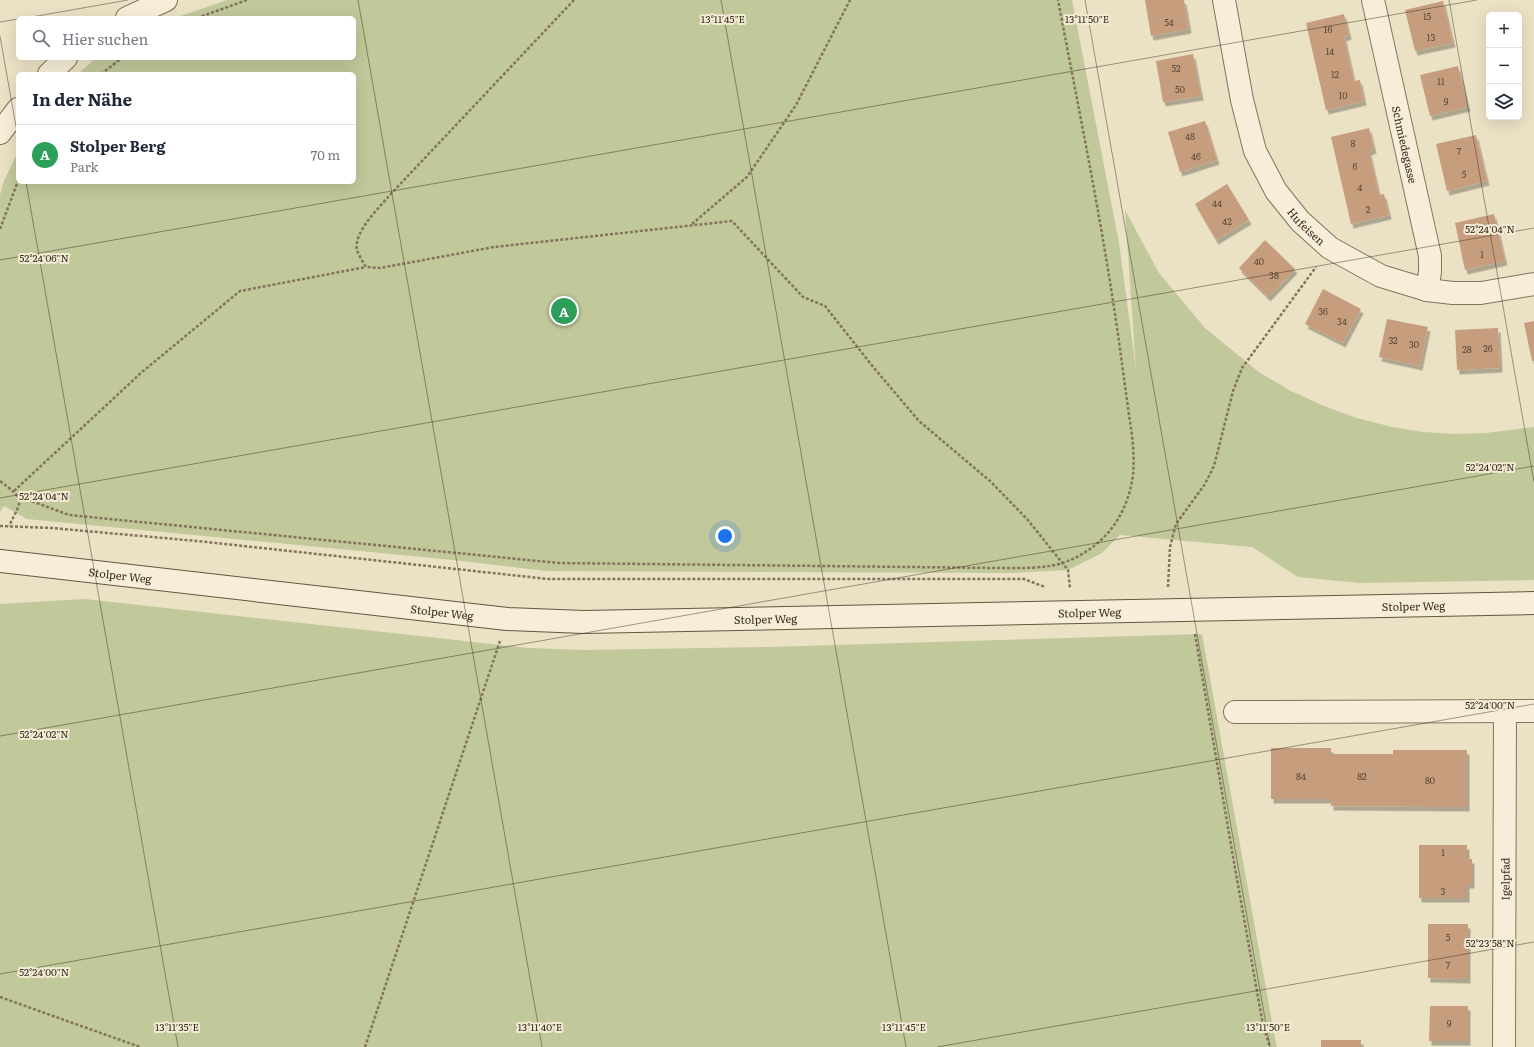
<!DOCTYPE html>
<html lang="de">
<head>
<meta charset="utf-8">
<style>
	body { margin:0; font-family:Literata,serif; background:#f6f6f7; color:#1f2937 }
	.controls { position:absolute; right:12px; top:12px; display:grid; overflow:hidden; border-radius:6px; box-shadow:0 4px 16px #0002 }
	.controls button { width:36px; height:36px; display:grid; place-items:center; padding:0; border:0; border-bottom:1px solid #e0e1e3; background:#fff; color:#1f2937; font:20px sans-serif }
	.you { position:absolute; left:725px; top:536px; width:14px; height:14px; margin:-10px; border:3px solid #fff; border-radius:50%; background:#1a73e8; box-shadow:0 0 0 6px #1a73e833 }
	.badge { display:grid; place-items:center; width:26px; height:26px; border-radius:50%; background:#7c3aed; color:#fff; font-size:13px; font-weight:700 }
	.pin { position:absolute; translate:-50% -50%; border:2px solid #fff; box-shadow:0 1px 4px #0006 }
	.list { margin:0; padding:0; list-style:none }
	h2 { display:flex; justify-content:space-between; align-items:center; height:52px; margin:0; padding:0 16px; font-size:17px }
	h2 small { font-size:13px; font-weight:400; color:#747a83 }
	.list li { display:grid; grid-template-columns:26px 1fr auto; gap:12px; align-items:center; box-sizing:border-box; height:60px; padding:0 16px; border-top:1px solid #e0e1e3 }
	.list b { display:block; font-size:15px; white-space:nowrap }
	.list p { margin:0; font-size:13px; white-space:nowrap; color:#747a83 }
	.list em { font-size:13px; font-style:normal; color:#747a83 }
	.icon { flex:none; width:22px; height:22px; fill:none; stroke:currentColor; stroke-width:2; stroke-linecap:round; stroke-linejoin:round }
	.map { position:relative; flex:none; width:1534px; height:1047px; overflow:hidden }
	.search { position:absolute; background:#fff; box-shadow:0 4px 16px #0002; left:16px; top:16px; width:340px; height:44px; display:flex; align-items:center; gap:10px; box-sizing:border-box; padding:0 14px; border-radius:6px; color:#747a83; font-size:15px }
	.panel { position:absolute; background:#fff; box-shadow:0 4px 16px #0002; left:16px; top:72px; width:340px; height:112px; border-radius:6px }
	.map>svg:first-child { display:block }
	.green { fill:#c1c89a }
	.building { fill:#c69e7e; filter:url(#shadow) }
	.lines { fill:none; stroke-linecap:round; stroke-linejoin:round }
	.street-casing { stroke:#84735d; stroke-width:24 }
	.secondary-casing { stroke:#665440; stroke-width:24 }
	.path { stroke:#84735d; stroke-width:2.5; stroke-dasharray:3 2; stroke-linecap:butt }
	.street { stroke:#f6eed8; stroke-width:22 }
	.secondary { stroke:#f6eed8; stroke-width:22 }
	.ticks { fill:none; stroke:#362b1f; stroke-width:1; stroke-opacity:0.45 }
	.labels { text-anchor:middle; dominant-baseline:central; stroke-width:4; stroke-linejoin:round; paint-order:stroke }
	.number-label { font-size:9px; fill:#5a4837 }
	.street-label { font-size:11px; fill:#362b1f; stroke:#f3ebd4 }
	.ticks-label { font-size:10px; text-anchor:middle; fill:#362b1f; stroke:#f3ebd4; stroke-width:4; stroke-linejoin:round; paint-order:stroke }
</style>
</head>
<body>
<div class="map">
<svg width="1534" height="1047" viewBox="0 0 1534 1047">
	<defs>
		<filter id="shadow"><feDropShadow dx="2.5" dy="4.5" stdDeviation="0" flood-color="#0004"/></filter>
	</defs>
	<rect width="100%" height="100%" fill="#ebe1c5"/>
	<!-- green -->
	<g class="green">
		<polygon points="227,0 1072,0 1119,243 1136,369 1125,210 1159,273 1205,328 1260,373 1291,391 1324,406 1357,418 1392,427 1423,432 1454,434 1486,433 1534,427 1534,580 1359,583 1298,577 1252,547 1120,535 1102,553 1068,570 1012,573 547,571 453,560 27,519 4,506 0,512 0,195 3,183 18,152 18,182 354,182 354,74 78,74 96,58 354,58 354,18 175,18"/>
		<polygon points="85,599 528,648 584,650 769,647 1202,634 1274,1033 1277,1047 0,1047 0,604"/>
	</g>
	<!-- building -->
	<g class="building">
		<polygon points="1145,0 1184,0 1189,29 1151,36"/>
		<polygon points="1443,1 1453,43 1415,51 1405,10"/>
		<polygon points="1344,14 1349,35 1344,37 1354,81 1360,80 1364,101 1326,110 1306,23"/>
		<polygon points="1193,54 1201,96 1163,102 1156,61"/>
		<polygon points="1458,66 1468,107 1430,116 1420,75"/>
		<polygon points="1205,121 1217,160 1180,172 1168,132"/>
		<polygon points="1369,128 1374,149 1369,151 1379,195 1384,194 1389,215 1351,224 1331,137"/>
		<polygon points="1476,135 1487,181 1447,191 1436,144"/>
		<polygon points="1227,184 1249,220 1216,240 1195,204"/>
		<polygon points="1494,214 1505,261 1465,270 1455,223"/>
		<polygon points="1265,240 1295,269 1268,297 1239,268"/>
		<polygon points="1323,289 1361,309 1343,343 1305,324"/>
		<polygon points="1387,319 1428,327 1420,366 1379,357"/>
		<polygon points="1534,321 1534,361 1532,361 1524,323"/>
		<polygon points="1498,328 1500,368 1457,370 1455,330"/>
		<polygon points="1271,748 1331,748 1331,754 1393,754 1393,750 1467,750 1467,807 1331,806 1331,799 1271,799"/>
		<polygon points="1419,845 1467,845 1467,859 1472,859 1472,884 1467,884 1467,898 1419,898"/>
		<polygon points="1428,924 1468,924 1468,979 1428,978"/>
		<polygon points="1430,1006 1468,1006 1468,1041 1429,1041"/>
		<rect x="1321" y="1040" width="40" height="7"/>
	</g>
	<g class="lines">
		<!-- street casing -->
		<g class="street-casing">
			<g id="street">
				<path id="s1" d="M1224,0l18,100 13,51 21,40 24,30 30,27 51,28 46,14 26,3h28l53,-9"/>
				<path id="s2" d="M1373,0l57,256v16l-3,18"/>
				<polyline points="127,18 166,0"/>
				<polyline points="49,74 66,58"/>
				<polyline points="0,133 18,109"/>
				<polyline points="1235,712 1534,711"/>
				<path id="s3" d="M1504,1047l1,-336"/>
			</g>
		</g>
		<!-- secondary casing -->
		<g class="secondary-casing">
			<g id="secondary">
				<path id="s4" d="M0,561l507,58 77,3 950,-19"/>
			</g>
		</g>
		<!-- path -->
		<g class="path">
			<path d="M574,0l-186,197c-10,12 -35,36 -31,53 2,6 6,12 9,17l14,1 114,-21 238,-26 71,76 22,9 49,62 45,53 71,60 37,38 41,51 2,18"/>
			<polyline points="197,18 247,0"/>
			<polyline points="101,74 122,58"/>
			<polyline points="692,224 747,177 796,105 850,0"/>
			<polyline points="0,229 18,181"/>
			<path d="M0,481c26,20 22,18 9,45"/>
			<polyline points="14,491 142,372 240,291 366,267"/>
			<path d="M18,496l51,19 490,48 439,5c19,0 50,1 67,-6 22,-8 41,-23 53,-43 8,-13 13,-29 15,-44 2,-20 -1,-41 -4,-60 -3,-22 -6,-44 -9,-66 -16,-117 -40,-233 -62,-349"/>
			<polyline points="0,526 52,528 197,541 548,579 1024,579 1045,587"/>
			<polyline points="1168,587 1170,547 1176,524 1205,484 1214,466 1233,391 1242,368 1316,267"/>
			<polyline points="1195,634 1232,851 1263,1025 1270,1047"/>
			<polyline points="0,997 140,1047"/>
			<polyline points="365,1047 500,641"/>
		</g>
		<!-- street -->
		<use href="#street" class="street"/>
		<!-- secondary -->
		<use href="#secondary" class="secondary"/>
	</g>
	<!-- ticks -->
	<path class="ticks" d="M358,0l184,1047M721,0l185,1047M1085,0l185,1047M1449,0l85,482M26,18l102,-18M0,22l18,-3M0,36l18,102M26,182l152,865M0,260l1477,-260M0,498l1534,-270M0,736l1534,-270M0,974l1534,-270M937,1047l597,-105"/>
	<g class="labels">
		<!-- number labels -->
		<g class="number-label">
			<text x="1427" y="16">15</text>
			<text x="1169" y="22">54</text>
			<text x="1328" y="29">16</text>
			<text x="1431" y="37">13</text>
			<text x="1330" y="51">14</text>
			<text x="1176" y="68">52</text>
			<text x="1335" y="74">12</text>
			<text x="1441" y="81">11</text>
			<text x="1180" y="89">50</text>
			<text x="1343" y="95">10</text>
			<text x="1446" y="101">9</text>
			<text x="1190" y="136">48</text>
			<text x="1353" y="143">8</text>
			<text x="1459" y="151">7</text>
			<text x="1196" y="156">46</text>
			<text x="1355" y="166">6</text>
			<text x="1464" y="174">5</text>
			<text x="1360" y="187">4</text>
			<text x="1217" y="203">44</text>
			<text x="1368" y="209">2</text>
			<text x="1227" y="221">42</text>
			<text x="1482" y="254">1</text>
			<text x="1259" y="261">40</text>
			<text x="1274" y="275">38</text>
			<text x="1323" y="311">36</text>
			<text x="1342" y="321">34</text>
			<text x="1393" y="340">32</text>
			<text x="1414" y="344">30</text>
			<text x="1488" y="348">26</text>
			<text x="1467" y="349">28</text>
			<text x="1301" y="776">84</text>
			<text x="1362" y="776">82</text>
			<text x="1430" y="780">80</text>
			<text x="1443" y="852">1</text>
			<text x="1443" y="891">3</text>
			<text x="1448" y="937">5</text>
			<text x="1448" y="965">7</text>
			<text x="1449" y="1023">9</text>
		</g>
		<!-- street labels -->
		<g class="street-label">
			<text stroke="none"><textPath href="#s2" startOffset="148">Schmiedegasse</textPath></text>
			<text stroke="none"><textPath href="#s1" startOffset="246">Hufeisen</textPath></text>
			<text stroke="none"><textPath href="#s4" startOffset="121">Stolper Weg</textPath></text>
			<text stroke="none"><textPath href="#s4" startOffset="1417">Stolper Weg</textPath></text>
			<text stroke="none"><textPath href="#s4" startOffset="1093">Stolper Weg</textPath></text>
			<text stroke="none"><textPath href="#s4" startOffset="445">Stolper Weg</textPath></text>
			<text stroke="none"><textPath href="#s4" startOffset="769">Stolper Weg</textPath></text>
			<text stroke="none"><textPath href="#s3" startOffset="168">Igelpfad</textPath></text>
		</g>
	</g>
	<g class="ticks-label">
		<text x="723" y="23">13°11'45"E</text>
		<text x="1087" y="23">13°11'50"E</text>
		<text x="1490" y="233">52°24'04"N</text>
		<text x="44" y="262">52°24'06"N</text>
		<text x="1490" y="471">52°24'02"N</text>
		<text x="44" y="500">52°24'04"N</text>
		<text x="1490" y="709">52°24'00"N</text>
		<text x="44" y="738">52°24'02"N</text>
		<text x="1490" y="947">52°23'58"N</text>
		<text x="44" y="976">52°24'00"N</text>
		<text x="177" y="1031">13°11'35"E</text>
		<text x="540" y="1031">13°11'40"E</text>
		<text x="904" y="1031">13°11'45"E</text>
		<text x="1268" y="1031">13°11'50"E</text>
	</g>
</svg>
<div class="controls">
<button>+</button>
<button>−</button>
<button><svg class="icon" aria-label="layers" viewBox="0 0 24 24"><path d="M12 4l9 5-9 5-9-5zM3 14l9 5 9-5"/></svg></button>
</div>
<div class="you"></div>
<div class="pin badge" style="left:564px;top:311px;background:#2e9e5b">A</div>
<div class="search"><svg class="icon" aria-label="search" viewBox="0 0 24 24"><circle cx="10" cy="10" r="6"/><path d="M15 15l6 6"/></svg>Hier suchen</div>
<section class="panel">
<h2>In der Nähe<small></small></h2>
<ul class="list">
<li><span class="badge" style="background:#2e9e5b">A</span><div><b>Stolper Berg</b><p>Park</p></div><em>70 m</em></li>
</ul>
</section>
</div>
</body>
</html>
